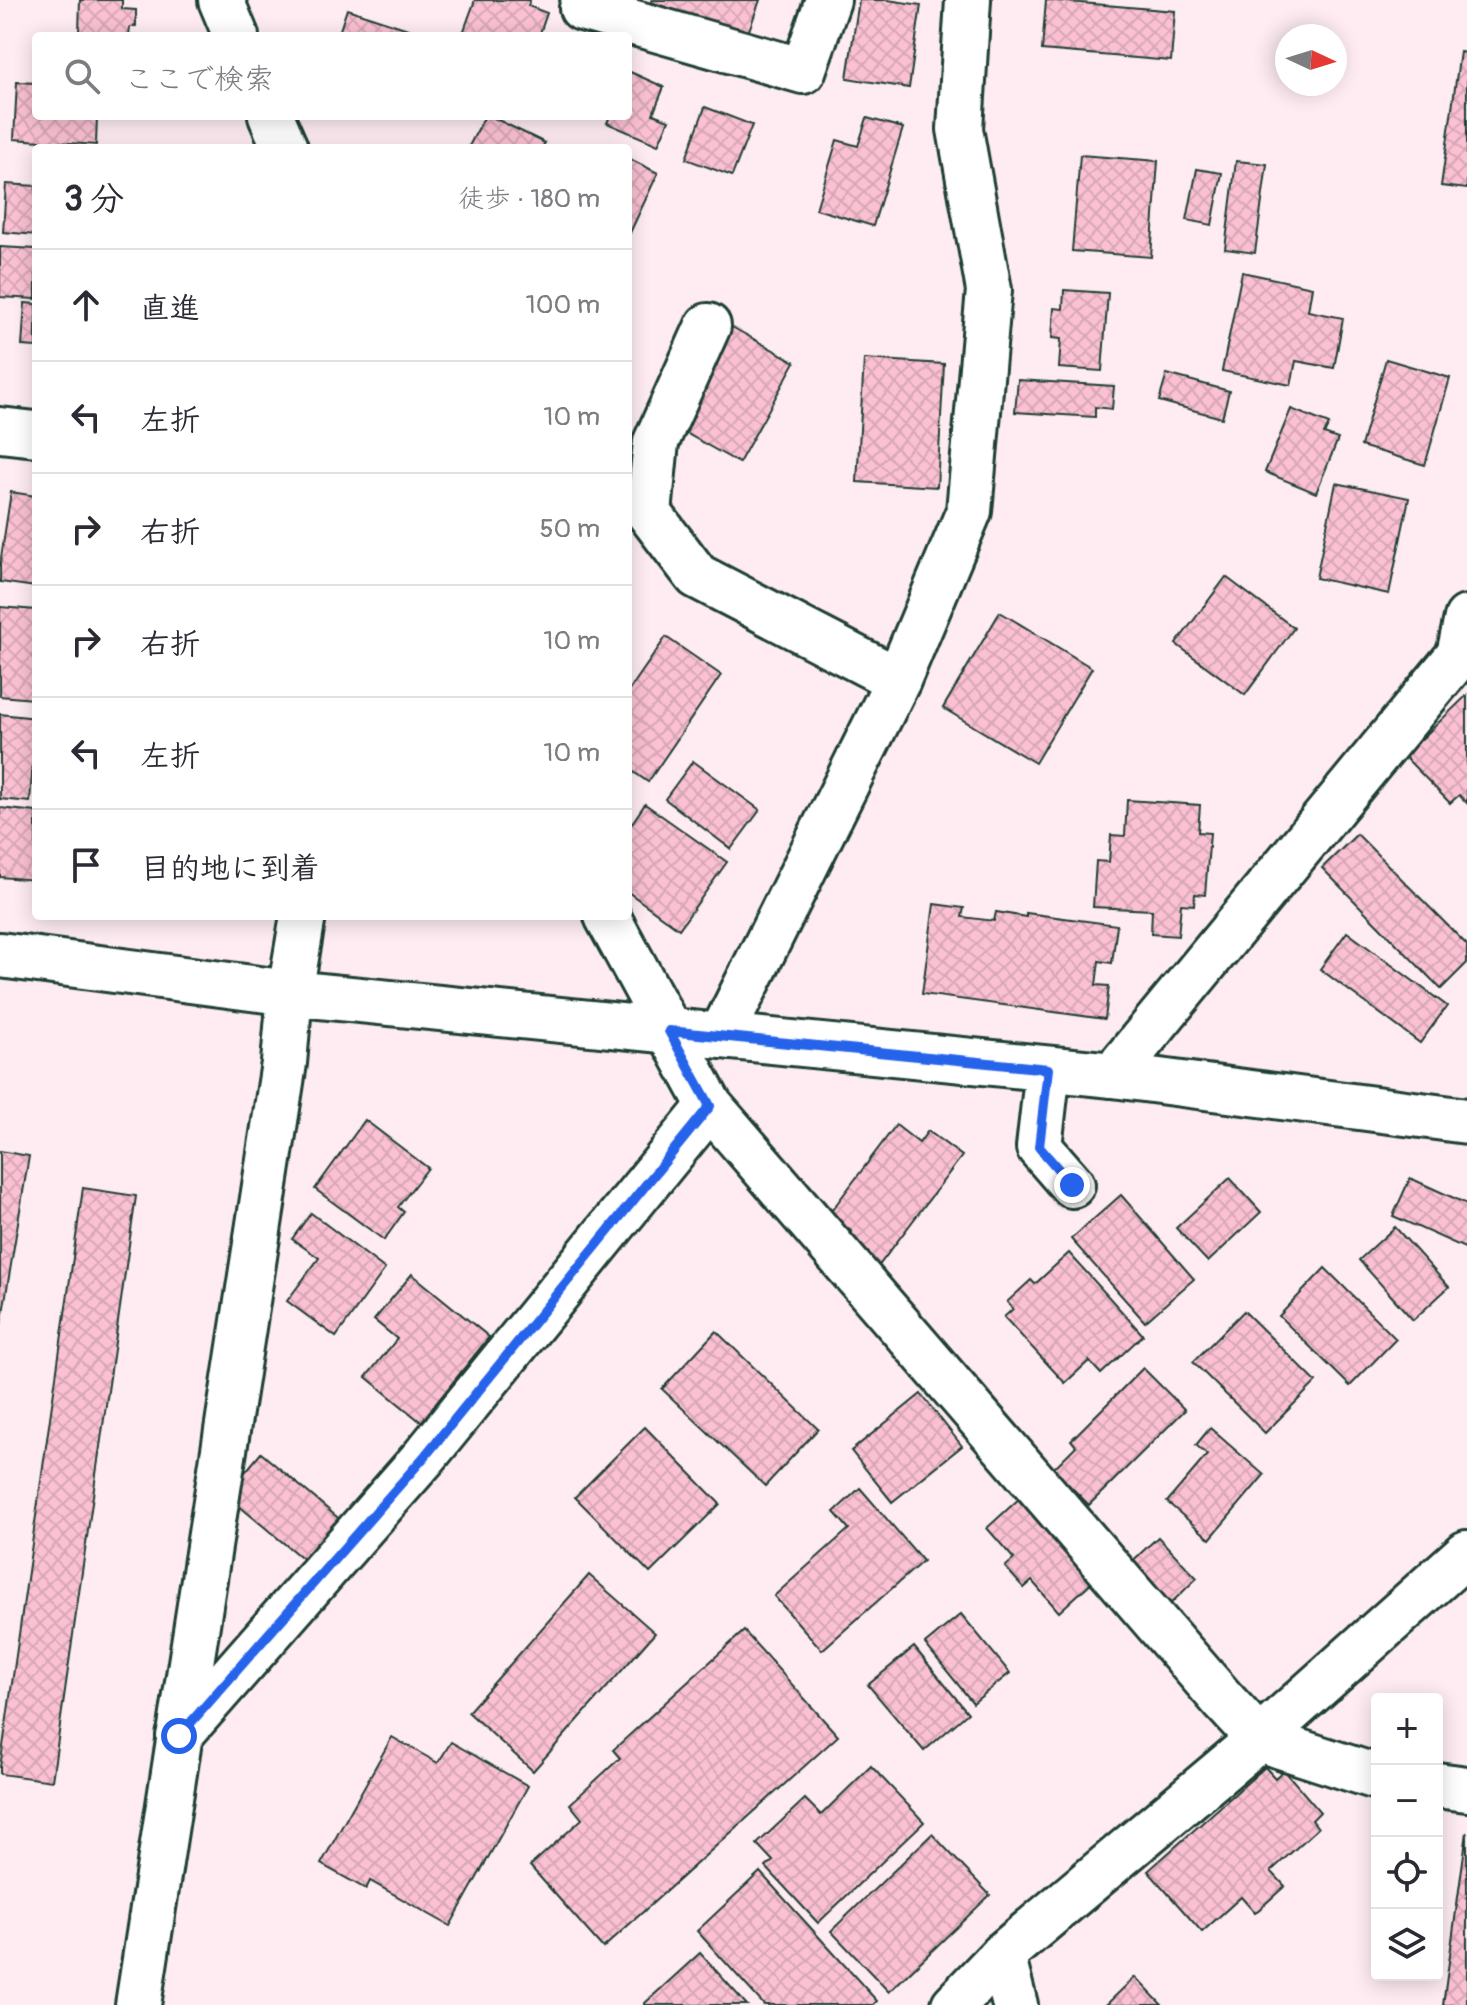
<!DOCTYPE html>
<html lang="ja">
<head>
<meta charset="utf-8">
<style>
	body { margin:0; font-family:Pangolin,"Klee One",sans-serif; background:#f2f2f3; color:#2b2b33 }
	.controls { position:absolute; right:24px; bottom:24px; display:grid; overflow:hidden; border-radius:8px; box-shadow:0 4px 20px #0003 }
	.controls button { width:72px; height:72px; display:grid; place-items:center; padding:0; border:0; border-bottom:2px solid #e1e1e2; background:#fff; color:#2b2b33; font:40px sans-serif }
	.compass { position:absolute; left:1275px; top:24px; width:72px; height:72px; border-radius:50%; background:#fff; box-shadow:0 4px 20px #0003; rotate:94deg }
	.stop { position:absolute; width:24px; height:24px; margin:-18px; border:6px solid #2563eb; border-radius:50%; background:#fff }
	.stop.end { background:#2563eb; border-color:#fff; box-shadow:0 2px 8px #0008 }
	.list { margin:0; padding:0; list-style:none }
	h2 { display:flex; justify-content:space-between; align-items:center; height:104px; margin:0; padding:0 32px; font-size:34px }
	h2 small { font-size:26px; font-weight:400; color:#7c7c81 }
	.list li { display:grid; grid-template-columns:52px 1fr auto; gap:24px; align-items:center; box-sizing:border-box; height:112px; padding:0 32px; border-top:2px solid #e1e1e2 }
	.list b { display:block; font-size:30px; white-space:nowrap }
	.list em { font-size:26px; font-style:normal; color:#7c7c81 }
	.icon { flex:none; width:44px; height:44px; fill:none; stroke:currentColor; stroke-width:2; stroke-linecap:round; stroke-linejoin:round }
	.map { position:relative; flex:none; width:1467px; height:2005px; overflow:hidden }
	.search { position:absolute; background:#fff; box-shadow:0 4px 20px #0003; left:32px; top:32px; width:600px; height:88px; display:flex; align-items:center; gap:20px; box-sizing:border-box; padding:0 28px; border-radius:8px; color:#7c7c81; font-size:30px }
	.panel { position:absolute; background:#fff; box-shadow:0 4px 20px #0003; left:32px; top:144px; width:600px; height:776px; border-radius:8px }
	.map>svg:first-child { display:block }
	.building { fill:url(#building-cross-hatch); stroke:#1f3d34; stroke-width:2 }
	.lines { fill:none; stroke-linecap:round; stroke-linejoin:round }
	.minor-casing { stroke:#1f3d34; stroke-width:50 }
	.tertiary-casing { stroke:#1f3d34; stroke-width:50 }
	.minor { stroke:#fff; stroke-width:44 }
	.tertiary { stroke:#fff; stroke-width:44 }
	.route { stroke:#2563eb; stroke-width:10 }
</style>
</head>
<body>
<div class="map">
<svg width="1467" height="2005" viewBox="0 0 1467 2005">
	<defs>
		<pattern id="building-cross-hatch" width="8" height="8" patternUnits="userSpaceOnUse" patternTransform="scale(2)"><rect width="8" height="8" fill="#fbc1d2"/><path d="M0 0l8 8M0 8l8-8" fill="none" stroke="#d7a7b5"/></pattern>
	</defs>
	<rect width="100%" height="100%" fill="#feecf2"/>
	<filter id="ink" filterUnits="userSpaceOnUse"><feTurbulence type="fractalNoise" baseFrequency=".0125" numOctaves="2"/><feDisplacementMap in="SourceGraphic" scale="16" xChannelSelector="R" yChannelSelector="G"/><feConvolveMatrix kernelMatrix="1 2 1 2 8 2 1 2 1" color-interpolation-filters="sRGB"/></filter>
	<g filter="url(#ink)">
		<!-- building -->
		<g class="building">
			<polygon points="80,0 122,0 122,9 136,10 136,26 130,27 129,36 49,36 49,32 79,33"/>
			<polygon points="475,0 530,0 528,6 547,13 539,36 462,36"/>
			<polygon points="652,0 760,0 747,36 651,2"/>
			<polygon points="859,0 888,0 921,5 909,88 847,78"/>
			<polygon points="1046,0 1175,11 1171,61 1042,50"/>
			<polygon points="347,9 417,32 416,36 338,36"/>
			<polygon points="1460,52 1467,53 1467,189 1441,186"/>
			<polygon points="628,71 664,87 653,114 669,120 658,145 607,123 610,116 628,116"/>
			<polygon points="17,82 36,83 36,116 97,116 96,145 14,139"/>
			<polygon points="705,107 752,125 732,176 686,159"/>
			<polygon points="485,116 490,116 545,143 542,148 468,148"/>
			<polygon points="867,118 903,128 873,226 816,209 837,140 858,146"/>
			<polygon points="1080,155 1158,161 1151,257 1072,251"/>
			<polygon points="628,158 658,173 628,237"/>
			<polygon points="1236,161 1267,164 1255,253 1225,249"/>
			<polygon points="1197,169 1222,173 1212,225 1187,220"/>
			<polygon points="6,184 36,186 36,235 3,232"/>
			<polygon points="0,247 36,249 36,299 0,297"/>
			<polygon points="1242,272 1312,287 1308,311 1343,318 1334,368 1296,361 1291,385 1222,371"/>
			<polygon points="1064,290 1108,293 1102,371 1059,368 1061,339 1052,338 1054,308 1063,309"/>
			<polygon points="25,303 36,304 36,347 22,346"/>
			<polygon points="732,327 795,362 739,463 677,428"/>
			<polygon points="864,359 944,364 937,487 857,482"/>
			<polygon points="1386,359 1450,378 1425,465 1361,446"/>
			<polygon points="1167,374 1229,391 1222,418 1159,401"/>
			<polygon points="1018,380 1114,386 1112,409 1095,407 1095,417 1015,412"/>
			<polygon points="1291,409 1329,424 1324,434 1338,439 1316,493 1265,472"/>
			<polygon points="1336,483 1409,498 1389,594 1316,578"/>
			<polygon points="11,492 36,496 36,587 0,582 0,564"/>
			<polygon points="1226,577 1294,628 1245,695 1176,644"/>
			<polygon points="0,607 36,610 33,699 0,696"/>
			<polygon points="1000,612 1092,668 1035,763 943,708"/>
			<polygon points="666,637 721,675 648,782 628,768 628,692"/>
			<polygon points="1467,695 1467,803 1459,795 1450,803 1404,756"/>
			<polygon points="0,714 36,718 30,802 0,799"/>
			<polygon points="693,761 760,810 731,849 665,799"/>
			<polygon points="1127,800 1200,805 1198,832 1210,833 1205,895 1195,894 1194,905 1181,904 1178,936 1151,934 1152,910 1093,907 1096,861 1109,862 1111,835 1125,836"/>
			<polygon points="645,804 727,862 679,929 628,892 628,829"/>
			<polygon points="0,808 36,812 36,880 0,877"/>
			<polygon points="1357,834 1467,945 1467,963 1441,989 1322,868"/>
			<polygon points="934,904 964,908 962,917 994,921 996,912 1026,917 1026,913 1117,925 1112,963 1099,961 1096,985 1109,986 1105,1019 922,994"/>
			<polygon points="1347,932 1447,1006 1420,1043 1320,969"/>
			<polygon points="365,1120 428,1168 398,1207 404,1212 384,1240 315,1189"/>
			<polygon points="896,1125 919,1143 928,1131 962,1156 874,1272 840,1247 852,1232 829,1214"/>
			<polygon points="0,1151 29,1156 0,1331"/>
			<polygon points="1230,1178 1261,1212 1208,1262 1176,1228"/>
			<polygon points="1410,1178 1467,1204 1467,1249 1393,1216"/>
			<polygon points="83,1188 136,1196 52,1781 0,1774 0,1767"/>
			<polygon points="1121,1195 1194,1279 1145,1322 1071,1239"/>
			<polygon points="311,1213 385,1269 336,1337 287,1301 319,1258 292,1239"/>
			<polygon points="1395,1227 1449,1287 1413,1320 1359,1260"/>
			<polygon points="1069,1253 1143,1335 1101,1374 1089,1361 1065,1383 1004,1317 1013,1309 1007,1302 1031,1280 1035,1284"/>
			<polygon points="1325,1268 1396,1339 1350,1386 1279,1316"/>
			<polygon points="412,1274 489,1337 421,1422 366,1377 397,1339 374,1320"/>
			<polygon points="1244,1311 1316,1382 1265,1433 1193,1362"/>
			<polygon points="716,1331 818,1429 765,1486 662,1389"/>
			<polygon points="1143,1368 1185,1410 1089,1505 1053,1469 1076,1446 1071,1440"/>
			<polygon points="921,1394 962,1446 892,1502 851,1451"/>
			<polygon points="645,1427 720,1504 650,1573 575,1497"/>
			<polygon points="1210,1428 1264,1475 1210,1539 1167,1502 1207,1455 1196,1445"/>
			<polygon points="261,1453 344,1523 310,1565 226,1495"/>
			<polygon points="860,1488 923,1561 822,1650 774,1596 849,1529 834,1512"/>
			<polygon points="1021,1497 1093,1581 1059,1612 1032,1581 1024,1588 1005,1567 1014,1559 987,1528"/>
			<polygon points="1158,1537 1197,1578 1165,1609 1125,1568"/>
			<polygon points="589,1575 655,1633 533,1771 468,1712"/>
			<polygon points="961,1614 1010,1673 973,1703 925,1644"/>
			<polygon points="744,1631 838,1736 603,1948 530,1866 582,1819 570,1804 620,1758 613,1750"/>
			<polygon points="914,1647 968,1713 924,1751 868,1685"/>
			<polygon points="392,1737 438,1763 451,1742 528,1786 450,1926 370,1881 366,1889 321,1864"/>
			<polygon points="871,1766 924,1822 818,1923 766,1867 773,1861 757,1844 805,1799 821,1815"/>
			<polygon points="1265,1767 1275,1778 1284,1770 1320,1812 1312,1820 1318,1828 1271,1871 1285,1886 1255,1913 1241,1897 1202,1932 1148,1871"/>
			<polygon points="1467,1832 1467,2005 1443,2005"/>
			<polygon points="932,1834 990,1895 889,1992 831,1931"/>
			<polygon points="760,1872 877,2001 873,2005 764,2005 697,1931"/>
			<polygon points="700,1953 747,2005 644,2005 644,2004"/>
			<polygon points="1135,1977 1162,2005 1106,2005"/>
		</g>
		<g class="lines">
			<!-- minor casing -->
			<g class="minor-casing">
				<g id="minor">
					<polyline points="221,0 236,36"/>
					<polyline points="582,8 803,71 828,0"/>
					<polyline points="271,116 285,148"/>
					<polyline points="708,326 656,442 649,513 697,576 898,680"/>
					<polyline points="0,430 36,434"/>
					<polyline points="607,916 710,1106 1223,1700 1259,1739 1377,1777"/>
					<polyline points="722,1034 898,680 969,511 989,290 960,129 968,0"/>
					<polyline points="1048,1069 1039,1147 1072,1185"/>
					<polyline points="1113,1075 1459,655 1467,618"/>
					<polyline points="179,1736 425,1456 710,1106"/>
					<polyline points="1437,1785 1467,1789"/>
					<polyline points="1002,1955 1015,2005"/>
					<polyline points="138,2005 284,1063 290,993 303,916"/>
				</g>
			</g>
			<!-- tertiary casing -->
			<g class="tertiary-casing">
				<g id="tertiary">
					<polyline points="0,955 290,993 1113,1075 1467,1121"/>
					<polyline points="954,2005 1002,1955 1259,1739 1467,1553"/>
				</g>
			</g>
			<!-- minor -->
			<use href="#minor" class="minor"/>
			<!-- tertiary -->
			<use href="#tertiary" class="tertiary"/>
		</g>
	</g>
	<g class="lines" filter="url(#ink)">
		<!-- route -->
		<polyline class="route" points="179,1736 425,1456 710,1106 669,1031 1048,1069 1039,1147 1072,1185"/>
	</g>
</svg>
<div class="controls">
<button>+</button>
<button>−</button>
<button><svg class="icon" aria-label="locate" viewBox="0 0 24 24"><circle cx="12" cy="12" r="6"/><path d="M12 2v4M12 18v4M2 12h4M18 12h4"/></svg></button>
<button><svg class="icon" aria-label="layers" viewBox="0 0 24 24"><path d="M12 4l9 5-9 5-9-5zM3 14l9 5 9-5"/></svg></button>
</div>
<svg class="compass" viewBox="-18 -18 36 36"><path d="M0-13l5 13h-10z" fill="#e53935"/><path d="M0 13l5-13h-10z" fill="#7c7c81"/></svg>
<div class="stop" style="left:179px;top:1736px"></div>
<div class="stop end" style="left:1072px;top:1185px"></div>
<div class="search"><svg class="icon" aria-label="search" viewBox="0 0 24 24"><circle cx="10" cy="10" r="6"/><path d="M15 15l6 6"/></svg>ここで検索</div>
<section class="panel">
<h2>3 分<small>徒歩 · 180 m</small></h2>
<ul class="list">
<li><svg class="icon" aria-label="ahead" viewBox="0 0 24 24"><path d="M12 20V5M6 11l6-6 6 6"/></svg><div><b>直進</b></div><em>100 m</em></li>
<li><svg class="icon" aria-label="left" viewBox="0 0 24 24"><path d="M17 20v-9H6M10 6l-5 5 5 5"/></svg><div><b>左折</b></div><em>10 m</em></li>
<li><svg class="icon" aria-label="right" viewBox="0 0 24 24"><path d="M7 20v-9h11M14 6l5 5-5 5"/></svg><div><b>右折</b></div><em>50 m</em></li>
<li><svg class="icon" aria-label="right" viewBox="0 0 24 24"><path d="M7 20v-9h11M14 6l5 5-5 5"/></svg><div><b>右折</b></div><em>10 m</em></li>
<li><svg class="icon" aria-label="left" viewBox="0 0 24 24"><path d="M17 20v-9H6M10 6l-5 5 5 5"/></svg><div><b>左折</b></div><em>10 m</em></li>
<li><svg class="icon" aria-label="arrive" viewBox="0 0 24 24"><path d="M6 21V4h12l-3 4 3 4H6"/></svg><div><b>目的地に到着</b></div></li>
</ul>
</section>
</div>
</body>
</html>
